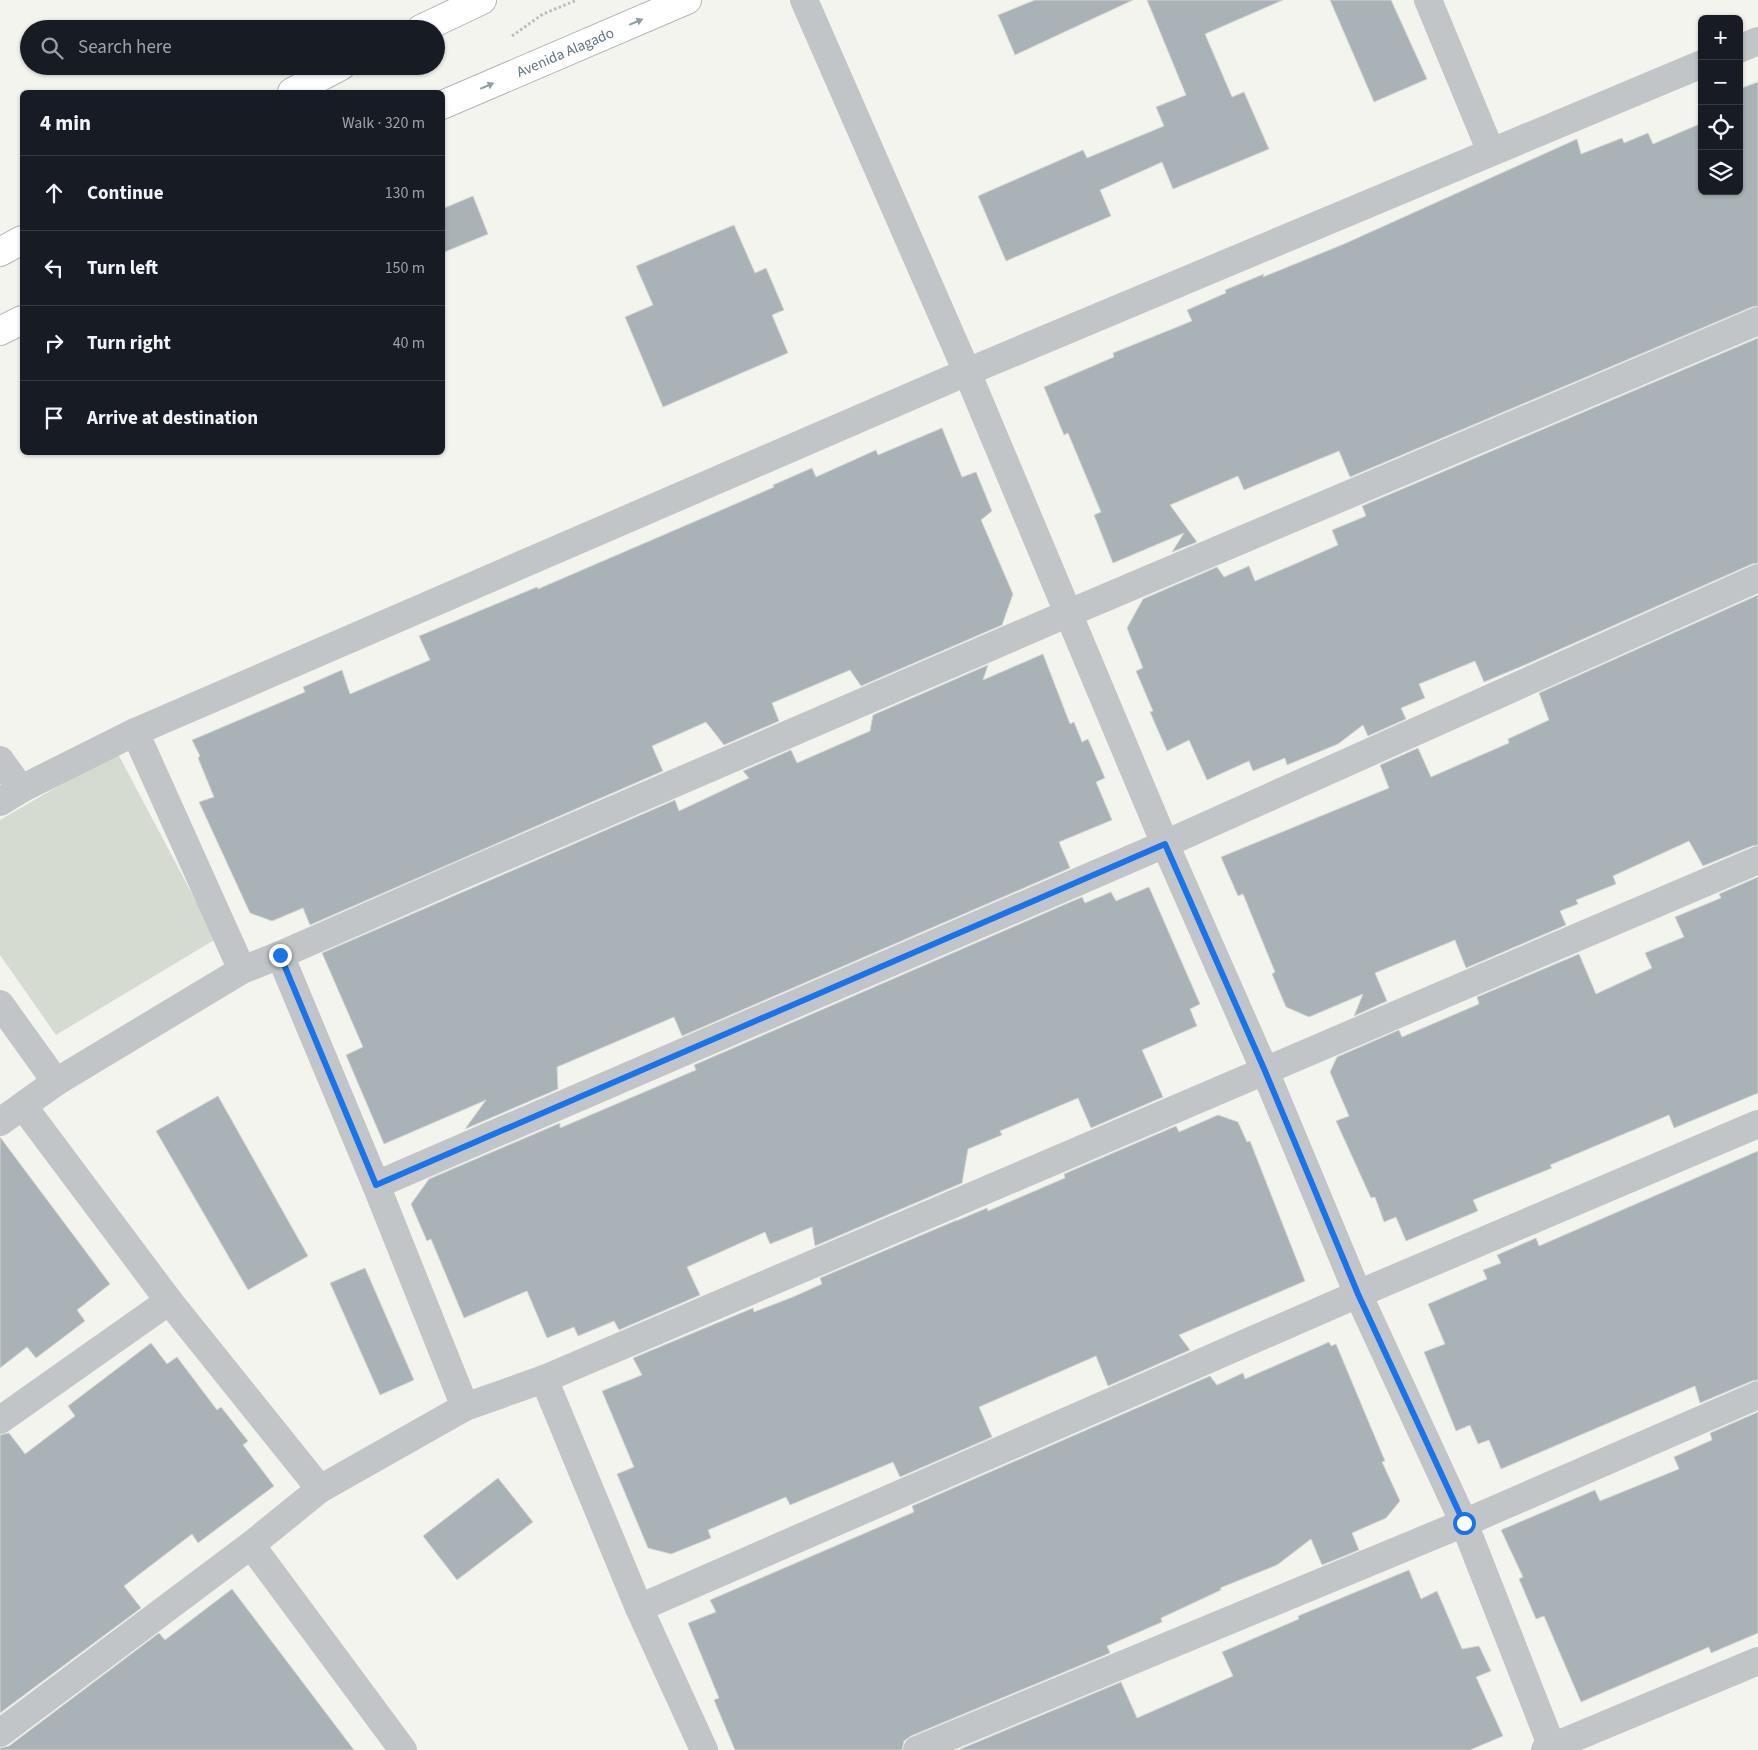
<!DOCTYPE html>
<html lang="en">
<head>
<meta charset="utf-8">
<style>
	body { margin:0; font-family:"Source Sans 3",sans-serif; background:#20242c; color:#f1f3f6 }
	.controls { position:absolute; right:15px; top:15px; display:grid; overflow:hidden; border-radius:8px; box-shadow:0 1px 4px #0004 }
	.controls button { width:45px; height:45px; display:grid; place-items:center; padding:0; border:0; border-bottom:1px solid #363941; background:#171b24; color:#f1f3f6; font:25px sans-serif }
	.stop { position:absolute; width:15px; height:15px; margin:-11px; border:4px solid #1a73e8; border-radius:50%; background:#fff }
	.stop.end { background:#1a73e8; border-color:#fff; box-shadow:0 1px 5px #0008 }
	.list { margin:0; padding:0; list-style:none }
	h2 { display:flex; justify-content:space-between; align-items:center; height:65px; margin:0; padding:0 20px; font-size:21px }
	h2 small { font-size:16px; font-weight:400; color:#9ea1a6 }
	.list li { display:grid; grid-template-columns:32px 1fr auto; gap:15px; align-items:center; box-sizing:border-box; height:75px; padding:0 20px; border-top:1px solid #363941 }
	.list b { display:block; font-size:19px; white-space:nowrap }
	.list em { font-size:16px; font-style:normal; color:#9ea1a6 }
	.icon { flex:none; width:28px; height:28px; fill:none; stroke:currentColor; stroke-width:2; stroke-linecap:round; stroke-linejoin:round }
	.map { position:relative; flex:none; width:1758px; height:1750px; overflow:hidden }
	.search { position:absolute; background:#171b24; box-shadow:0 1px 4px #0004; left:20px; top:20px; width:425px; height:55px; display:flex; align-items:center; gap:12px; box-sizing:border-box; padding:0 18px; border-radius:28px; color:#9ea1a6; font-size:19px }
	.panel { position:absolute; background:#171b24; box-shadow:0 1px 4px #0004; left:20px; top:90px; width:425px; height:365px; border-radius:8px }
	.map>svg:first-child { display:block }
	.green { fill:#d5dbd0 }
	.building { fill:#a9b2b6; stroke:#d5d5d2 }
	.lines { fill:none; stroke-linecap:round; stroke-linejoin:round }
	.major-casing { stroke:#b2b7ba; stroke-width:30 }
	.path { stroke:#babdbf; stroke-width:3; stroke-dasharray:2.5 2.5; stroke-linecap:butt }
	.minor { stroke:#c1c5c8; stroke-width:28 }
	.major { stroke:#fff; stroke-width:28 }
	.oneway { fill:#909ea8 }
	.route { stroke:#1a73e8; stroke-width:6 }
	.labels { text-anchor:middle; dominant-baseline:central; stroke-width:5; stroke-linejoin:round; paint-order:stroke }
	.street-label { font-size:15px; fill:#617582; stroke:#fff }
</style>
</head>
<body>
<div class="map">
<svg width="1758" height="1750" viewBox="0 0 1758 1750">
	<rect width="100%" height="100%" fill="#f4f4ef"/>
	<!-- green -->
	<polygon class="green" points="117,752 216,939 56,1035 0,955 0,820"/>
	<!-- building -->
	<g class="building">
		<polygon points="1035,0 1133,0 1015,55 998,15"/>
		<polygon points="1147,0 1283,0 1205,34 1232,97 1244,92 1269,149 1173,189 1162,162 1100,190 1111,216 1006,261 978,196 1083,150 1087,158 1164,126 1156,107 1186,95"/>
		<polygon points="1330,0 1391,0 1427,79 1374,102"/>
		<polygon points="1758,82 1758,306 1752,307 1350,477 1339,451 1244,490 1238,476 1170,505 1197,542 1172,552 1184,533 1113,563 1094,515 1101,512 1068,433 1064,435 1044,387 1114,357 1113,353 1192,321 1187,310 1226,293 1225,290 1264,274 1263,277 1344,244 1577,139 1581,154 1622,138 1624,143 1648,133 1653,144 1702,123 1702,191 1739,191 1739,89"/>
		<polygon points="473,196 488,234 442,253 442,209"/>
		<polygon points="734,225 755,273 766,268 784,310 772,315 788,353 663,407 625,317 653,305 636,266"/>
		<polygon points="1758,338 1758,563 1752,564 1527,664 1484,682 1475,661 1419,684 1425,698 1401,708 1406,719 1368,736 1363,725 1338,744 1287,765 1285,758 1253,771 1249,761 1207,780 1189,740 1167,751 1150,712 1153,711 1136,671 1143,668 1127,628 1143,599 1217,567 1224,577 1249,566 1255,581 1295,564 1338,545 1332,530 1366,516 1362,506"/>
		<polygon points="942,428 962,477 976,472 992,511 981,520 1013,594 1002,625 861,686 850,670 772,703 779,721 724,745 706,722 652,746 663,771 310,925 303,908 272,921 250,913 199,802 214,797 198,758 200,756 192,740 305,692 303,687 342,670 350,694 430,660 419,636 537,587 538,589 733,505 774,487 773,485 812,468 816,477 876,450 878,455"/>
		<polygon points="1758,595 1758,845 1752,846 1703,866 1689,841 1613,876 1616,884 1576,900 1578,904 1560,911 1566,925 1466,968 1455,940 1375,973 1387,1001 1354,1016 1363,994 1309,1017 1286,1007 1272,974 1275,972 1243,894 1238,896 1221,857 1389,788 1380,765 1418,748 1431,777 1509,743 1508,739 1549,720 1539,693"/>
		<polygon points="1043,654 1070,724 1074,722 1082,742 1088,739 1105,778 1096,782 1112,820 1059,842 1070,868 682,1036 674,1017 557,1067 558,1089 465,1129 486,1100 384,1144 346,1055 363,1047 322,953 675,800 679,811 749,778 743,771 791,750 797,763 870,731 873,715 988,665 983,680"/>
		<polygon points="1758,877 1758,1093 1674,1128 1669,1115 1550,1165 1552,1168 1473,1200 1478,1211 1406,1241 1396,1217 1384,1222 1375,1197 1371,1198 1336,1121 1349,1116 1330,1072 1337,1057 1399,1030 1402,1037 1479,1004 1477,997 1579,954 1596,994 1652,968 1645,953 1684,937 1675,917 1721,898 1719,894"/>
		<polygon points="1149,887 1200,1004 1190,1009 1197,1026 1142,1050 1163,1097 1091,1128 1078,1098 1000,1131 1002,1135 968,1149 962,1183 815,1246 812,1227 770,1244 765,1232 687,1267 700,1295 619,1330 614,1321 578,1336 574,1327 547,1338 527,1291 464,1318 431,1239 427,1241 411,1204 429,1179 560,1123 560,1128 696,1070 694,1065 1082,897 1085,903 1111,892 1116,901"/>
		<polygon points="218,1096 308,1256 248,1290 156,1131"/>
		<polygon points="1218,1115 1238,1122 1247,1142 1250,1141 1305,1281 1179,1335 1190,1350 1108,1386 1096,1356 979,1407 992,1437 900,1477 893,1462 790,1505 786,1497 708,1530 711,1538 671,1554 648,1548 617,1474 634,1467 602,1391 642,1375 633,1358 753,1308 754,1312 793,1297 822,1284 820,1278 957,1220 956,1221 987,1208 988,1211 1065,1178 1064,1174 1176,1126 1179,1132"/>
		<polygon points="0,1137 110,1284 77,1310 85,1321 36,1358 27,1347 0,1368"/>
		<polygon points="1758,1151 1758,1380 1752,1381 1700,1403 1695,1386 1501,1469 1489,1440 1478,1444 1470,1425 1456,1431 1424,1352 1445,1344 1428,1304 1487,1279 1483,1270 1501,1263 1497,1255 1536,1238 1539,1246"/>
		<polygon points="365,1268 414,1380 380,1395 330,1283"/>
		<polygon points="1329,1342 1331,1346 1336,1344 1385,1461 1382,1462 1400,1501 1386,1518 1352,1533 1359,1550 1322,1565 1311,1539 1277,1565 1220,1588 1221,1590 1161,1618 1162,1622 1107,1646 1110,1653 911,1736 904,1741 902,1750 735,1750 714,1700 719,1698 688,1623 716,1612 710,1600 914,1512 912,1506 1210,1376 1217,1385 1243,1373 1245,1379"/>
		<polygon points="151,1343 167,1364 177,1357 217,1410 221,1407 248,1441 243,1445 274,1486 198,1543 192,1534 124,1586 141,1608 0,1713 0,1435 9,1433 25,1454 75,1416 68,1406"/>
		<polygon points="1758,1412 1758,1633 1711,1653 1709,1647 1581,1702 1544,1616 1536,1619 1519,1579 1523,1577 1501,1530 1595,1490 1600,1501 1679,1469 1674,1457 1712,1440 1710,1433"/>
		<polygon points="498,1478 533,1522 457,1580 423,1536"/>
		<polygon points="1409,1570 1421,1599 1437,1591 1462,1649 1479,1646 1491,1671 1476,1677 1503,1736 1470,1750 958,1750 1121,1682 1137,1718 1233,1676 1222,1652 1299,1619 1298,1616"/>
		<polygon points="232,1589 354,1750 0,1750 0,1748 9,1746 159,1633 165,1640"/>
	</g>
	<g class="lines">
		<!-- major casing -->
		<g class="major-casing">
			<g id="major">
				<polyline points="421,29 482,0"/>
				<polyline points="292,92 341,66"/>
				<path id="s1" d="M442,105l245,-105"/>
				<polyline points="0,252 22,240"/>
				<polyline points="0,331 22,320"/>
			</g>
		</g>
		<!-- path -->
		<polyline class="path" points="512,36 543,14 577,0"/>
		<!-- minor -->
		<g class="minor">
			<polyline points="804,0 967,372 1165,844 1265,1071 1358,1294 1464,1523 1552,1747"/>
			<polyline points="1428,0 1491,152"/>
			<polyline points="1739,49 1758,41"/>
			<polyline points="135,732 242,970 280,955 462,875 1069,613 1758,321"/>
			<polyline points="0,760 21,789"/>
			<polyline points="0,802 21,789 135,732 967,372 1702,64"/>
			<polyline points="280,955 376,1185 465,1407 544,1379 1758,860"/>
			<polyline points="0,1004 56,1082 242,970"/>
			<polyline points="23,1106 169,1301 320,1489 465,1407"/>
			<polyline points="0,1122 56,1082"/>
			<polyline points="376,1185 1165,844 1758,578"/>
			<polyline points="544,1379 639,1608 704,1750"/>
			<polyline points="0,1420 169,1301"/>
			<polyline points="251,1545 403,1750"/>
			<polyline points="639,1608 1358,1294 1758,1124"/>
			<polyline points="0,1733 251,1545 320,1489"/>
			<polyline points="917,1750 1464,1523 1758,1395"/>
			<polyline points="1545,1750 1758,1661"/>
		</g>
		<!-- major -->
		<use href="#major" class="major"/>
	</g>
	<!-- one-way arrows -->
	<defs><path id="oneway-solid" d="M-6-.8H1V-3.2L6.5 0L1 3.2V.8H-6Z" transform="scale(1.25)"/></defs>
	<g class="oneway">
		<use href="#oneway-solid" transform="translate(636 22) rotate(-23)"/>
		<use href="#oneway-solid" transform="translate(487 86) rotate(-23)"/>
	</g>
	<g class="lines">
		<!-- route -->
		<polyline class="route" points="280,955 376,1185 1165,844 1265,1071 1358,1294 1464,1523"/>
	</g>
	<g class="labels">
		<!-- street labels -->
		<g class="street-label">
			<text stroke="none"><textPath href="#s1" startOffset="134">Avenida Alagado</textPath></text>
		</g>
	</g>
</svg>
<div class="controls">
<button>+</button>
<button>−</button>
<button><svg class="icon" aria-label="locate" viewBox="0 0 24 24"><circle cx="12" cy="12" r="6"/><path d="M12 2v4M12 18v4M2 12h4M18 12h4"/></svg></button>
<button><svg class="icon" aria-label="layers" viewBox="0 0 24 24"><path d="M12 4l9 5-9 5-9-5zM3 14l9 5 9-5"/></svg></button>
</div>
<div class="stop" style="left:1464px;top:1523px"></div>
<div class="stop end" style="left:280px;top:955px"></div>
<div class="search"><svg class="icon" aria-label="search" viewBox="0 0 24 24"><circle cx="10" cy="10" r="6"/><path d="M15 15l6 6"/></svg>Search here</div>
<section class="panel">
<h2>4 min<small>Walk · 320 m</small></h2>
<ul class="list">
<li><svg class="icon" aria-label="ahead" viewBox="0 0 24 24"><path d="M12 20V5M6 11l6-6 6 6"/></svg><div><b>Continue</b></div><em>130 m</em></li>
<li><svg class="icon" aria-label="left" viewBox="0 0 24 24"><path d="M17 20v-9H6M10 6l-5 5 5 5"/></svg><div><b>Turn left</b></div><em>150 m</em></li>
<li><svg class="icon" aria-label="right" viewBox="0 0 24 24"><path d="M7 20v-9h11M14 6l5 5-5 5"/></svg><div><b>Turn right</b></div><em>40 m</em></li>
<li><svg class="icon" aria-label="arrive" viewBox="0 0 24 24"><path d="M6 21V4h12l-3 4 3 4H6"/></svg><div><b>Arrive at destination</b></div></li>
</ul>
</section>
</div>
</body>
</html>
